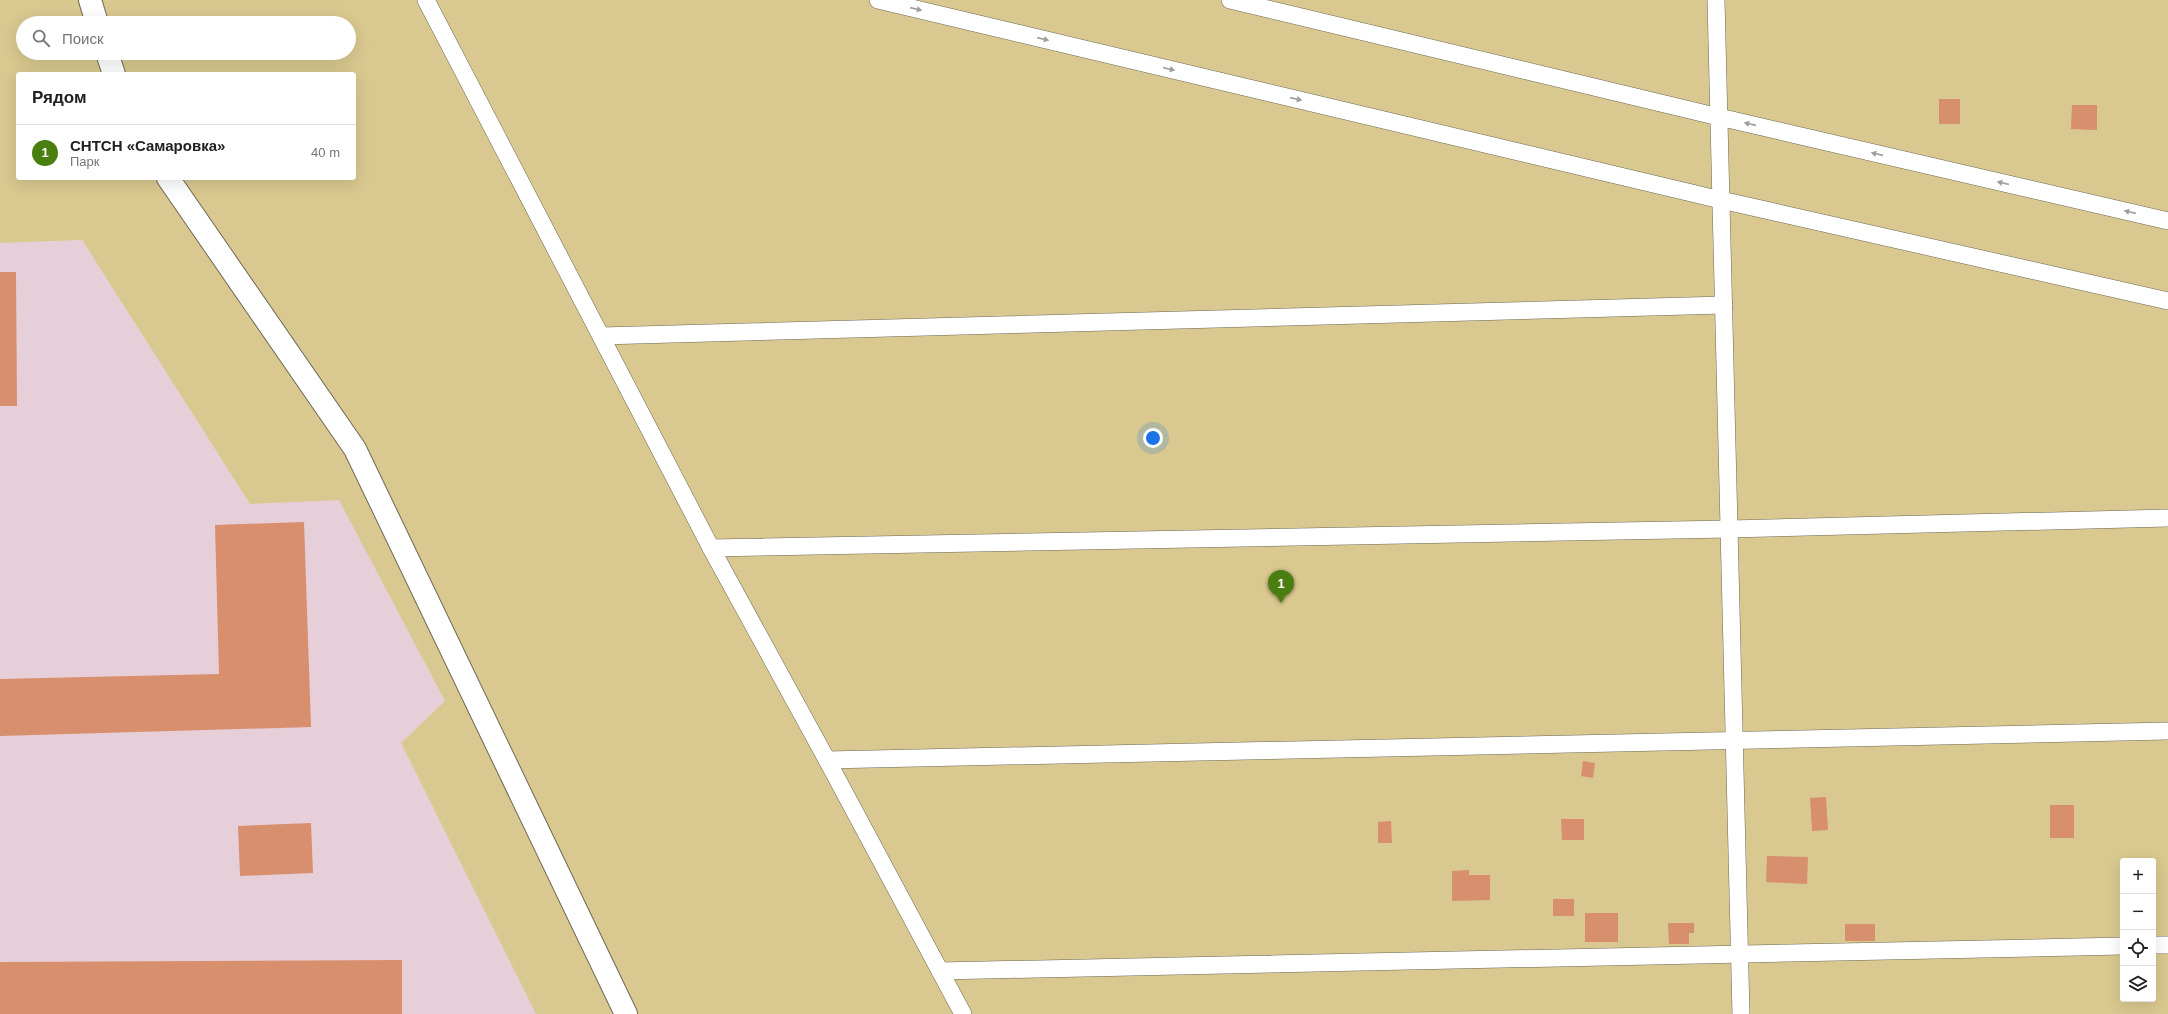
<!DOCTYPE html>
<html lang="ru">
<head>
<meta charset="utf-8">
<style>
	body { margin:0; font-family:Helvetica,sans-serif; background:#f2f2f2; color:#202124 }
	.controls { position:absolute; right:12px; bottom:12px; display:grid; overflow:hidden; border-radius:4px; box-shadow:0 4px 16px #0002 }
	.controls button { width:36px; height:36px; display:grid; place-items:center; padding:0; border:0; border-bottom:1px solid #e0e0e0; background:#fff; color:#202124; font:20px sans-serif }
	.you { position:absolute; left:1153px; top:438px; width:14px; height:14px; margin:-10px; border:3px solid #fff; border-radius:50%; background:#1a73e8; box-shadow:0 0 0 6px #1a73e833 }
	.badge { display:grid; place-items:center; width:26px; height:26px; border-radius:50%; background:#4a7e10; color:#fff; font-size:13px; font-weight:700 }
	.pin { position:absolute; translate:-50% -33px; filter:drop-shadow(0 1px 2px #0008) }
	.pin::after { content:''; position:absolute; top:21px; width:14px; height:12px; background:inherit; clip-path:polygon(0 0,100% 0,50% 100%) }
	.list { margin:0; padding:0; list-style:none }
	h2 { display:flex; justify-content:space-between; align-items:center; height:52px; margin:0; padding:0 16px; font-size:17px }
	h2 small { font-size:13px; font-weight:400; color:#757577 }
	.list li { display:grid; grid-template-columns:26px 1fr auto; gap:12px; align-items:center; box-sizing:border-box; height:56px; padding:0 16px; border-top:1px solid #e0e0e0 }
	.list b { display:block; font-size:15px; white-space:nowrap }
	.list p { margin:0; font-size:13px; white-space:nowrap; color:#757577 }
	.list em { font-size:13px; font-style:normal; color:#757577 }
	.icon { flex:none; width:22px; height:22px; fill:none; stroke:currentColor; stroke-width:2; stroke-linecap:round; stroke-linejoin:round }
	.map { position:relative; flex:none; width:2168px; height:1014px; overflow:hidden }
	.search { position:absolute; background:#fff; box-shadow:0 4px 16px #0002; left:16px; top:16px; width:340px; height:44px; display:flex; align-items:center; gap:10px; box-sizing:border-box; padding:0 14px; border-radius:22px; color:#757577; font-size:15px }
	.panel { position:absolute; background:#fff; box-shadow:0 4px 16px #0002; left:16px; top:72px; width:340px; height:108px; border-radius:4px }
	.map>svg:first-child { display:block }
	.industrial { fill:#e7cfd9 }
	.green { fill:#d9c88f; fill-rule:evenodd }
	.building { fill:#d78f6d }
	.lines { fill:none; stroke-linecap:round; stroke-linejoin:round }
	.lane-casing { stroke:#6d6856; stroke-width:18 }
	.street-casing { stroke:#6d6856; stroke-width:24 }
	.lane { stroke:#fff; stroke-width:17 }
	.street { stroke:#fff; stroke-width:22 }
	.oneway { fill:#9e9d99 }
</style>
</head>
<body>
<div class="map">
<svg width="2168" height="1014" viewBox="0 0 2168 1014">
	<rect width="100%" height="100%" fill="#e6e0cd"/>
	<!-- industrial -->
	<polygon class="industrial" points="82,240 250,504 339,499 445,701 401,743 536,1014 0,1014 0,243"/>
	<!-- green -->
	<path class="green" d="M0,0h2168v1014h-1632l-135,-271 44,-42 -106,-201 -89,4 -168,-264 -82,3zM23,23h326v30h-326zM18,74h336v104h-336zM2123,861h30v138h-30z"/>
	<!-- building -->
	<g class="building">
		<rect x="1939" y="99" width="21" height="25"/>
		<polygon points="2072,105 2097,105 2097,130 2071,129"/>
		<polygon points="0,272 16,272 17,406 0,406"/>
		<polygon points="304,522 311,727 0,736 0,679 219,674 215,525"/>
		<polygon points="1583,761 1595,763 1593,778 1581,776"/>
		<polygon points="1826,797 1828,830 1812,831 1810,798"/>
		<rect x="2050" y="805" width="24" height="33"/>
		<polygon points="1561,819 1584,819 1584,840 1562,840"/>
		<polygon points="1391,821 1392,843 1378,843 1378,822"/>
		<polygon points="311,823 313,873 240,876 238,826"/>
		<polygon points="1767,856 1808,857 1807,884 1766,882"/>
		<polygon points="1469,870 1469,875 1490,875 1490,900 1452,901 1452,871"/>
		<rect x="1553" y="899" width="21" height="17"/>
		<rect x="1585" y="913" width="33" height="29"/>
		<polygon points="1668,923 1694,923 1694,933 1689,933 1689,944 1669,944"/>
		<rect x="1845" y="924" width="30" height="17"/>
		<polygon points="402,960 402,1014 0,1014 0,962"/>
	</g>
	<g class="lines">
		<!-- lane casing -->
		<g class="lane-casing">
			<g id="lane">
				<polyline points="426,0 711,548 827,760 963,1014"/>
				<polyline points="878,0 1721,200 2168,301"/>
				<polyline points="1230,0 1719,117 2168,221"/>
				<polyline points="1716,0 1741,1014"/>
				<polyline points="601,336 1724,305"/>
				<polyline points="711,548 1729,529 2168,518"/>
				<polyline points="827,760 2168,731"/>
				<polyline points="2153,945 2168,945"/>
				<polyline points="940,971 2123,946"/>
			</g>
		</g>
		<!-- street casing -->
		<g class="street-casing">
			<g id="street">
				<polyline points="90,0 97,23"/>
				<polyline points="107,53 114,74"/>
				<polyline points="168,178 355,449 626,1014"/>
			</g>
		</g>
		<!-- lane -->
		<use href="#lane" class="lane"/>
		<!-- street -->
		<use href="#street" class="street"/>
	</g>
	<!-- one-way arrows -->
	<defs><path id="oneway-solid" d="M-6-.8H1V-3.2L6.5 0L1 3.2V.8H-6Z"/></defs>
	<g class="oneway">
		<use href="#oneway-solid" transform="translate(916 9) rotate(13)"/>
		<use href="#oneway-solid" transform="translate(1043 39) rotate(13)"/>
		<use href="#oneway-solid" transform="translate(1169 69) rotate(13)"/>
		<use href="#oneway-solid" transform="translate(1296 99) rotate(13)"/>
		<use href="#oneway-solid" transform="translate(1750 124) rotate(-167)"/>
		<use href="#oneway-solid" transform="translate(1877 154) rotate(-167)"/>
		<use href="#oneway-solid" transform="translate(2003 183) rotate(-167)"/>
		<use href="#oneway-solid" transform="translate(2130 212) rotate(-167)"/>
	</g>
</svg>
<div class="controls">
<button>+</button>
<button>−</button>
<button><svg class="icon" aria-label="locate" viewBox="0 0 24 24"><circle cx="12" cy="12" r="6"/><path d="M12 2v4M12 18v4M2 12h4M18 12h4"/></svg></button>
<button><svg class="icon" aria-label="layers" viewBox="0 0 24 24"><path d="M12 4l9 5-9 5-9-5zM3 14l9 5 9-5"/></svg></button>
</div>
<div class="you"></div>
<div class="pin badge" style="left:1281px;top:603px">1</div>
<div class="search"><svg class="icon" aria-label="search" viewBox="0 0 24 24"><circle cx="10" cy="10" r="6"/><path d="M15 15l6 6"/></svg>Поиск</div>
<section class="panel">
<h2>Рядом<small></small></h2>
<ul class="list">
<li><span class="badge">1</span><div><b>СНТСН «Самаровка»</b><p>Парк</p></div><em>40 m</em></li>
</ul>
</section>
</div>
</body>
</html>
